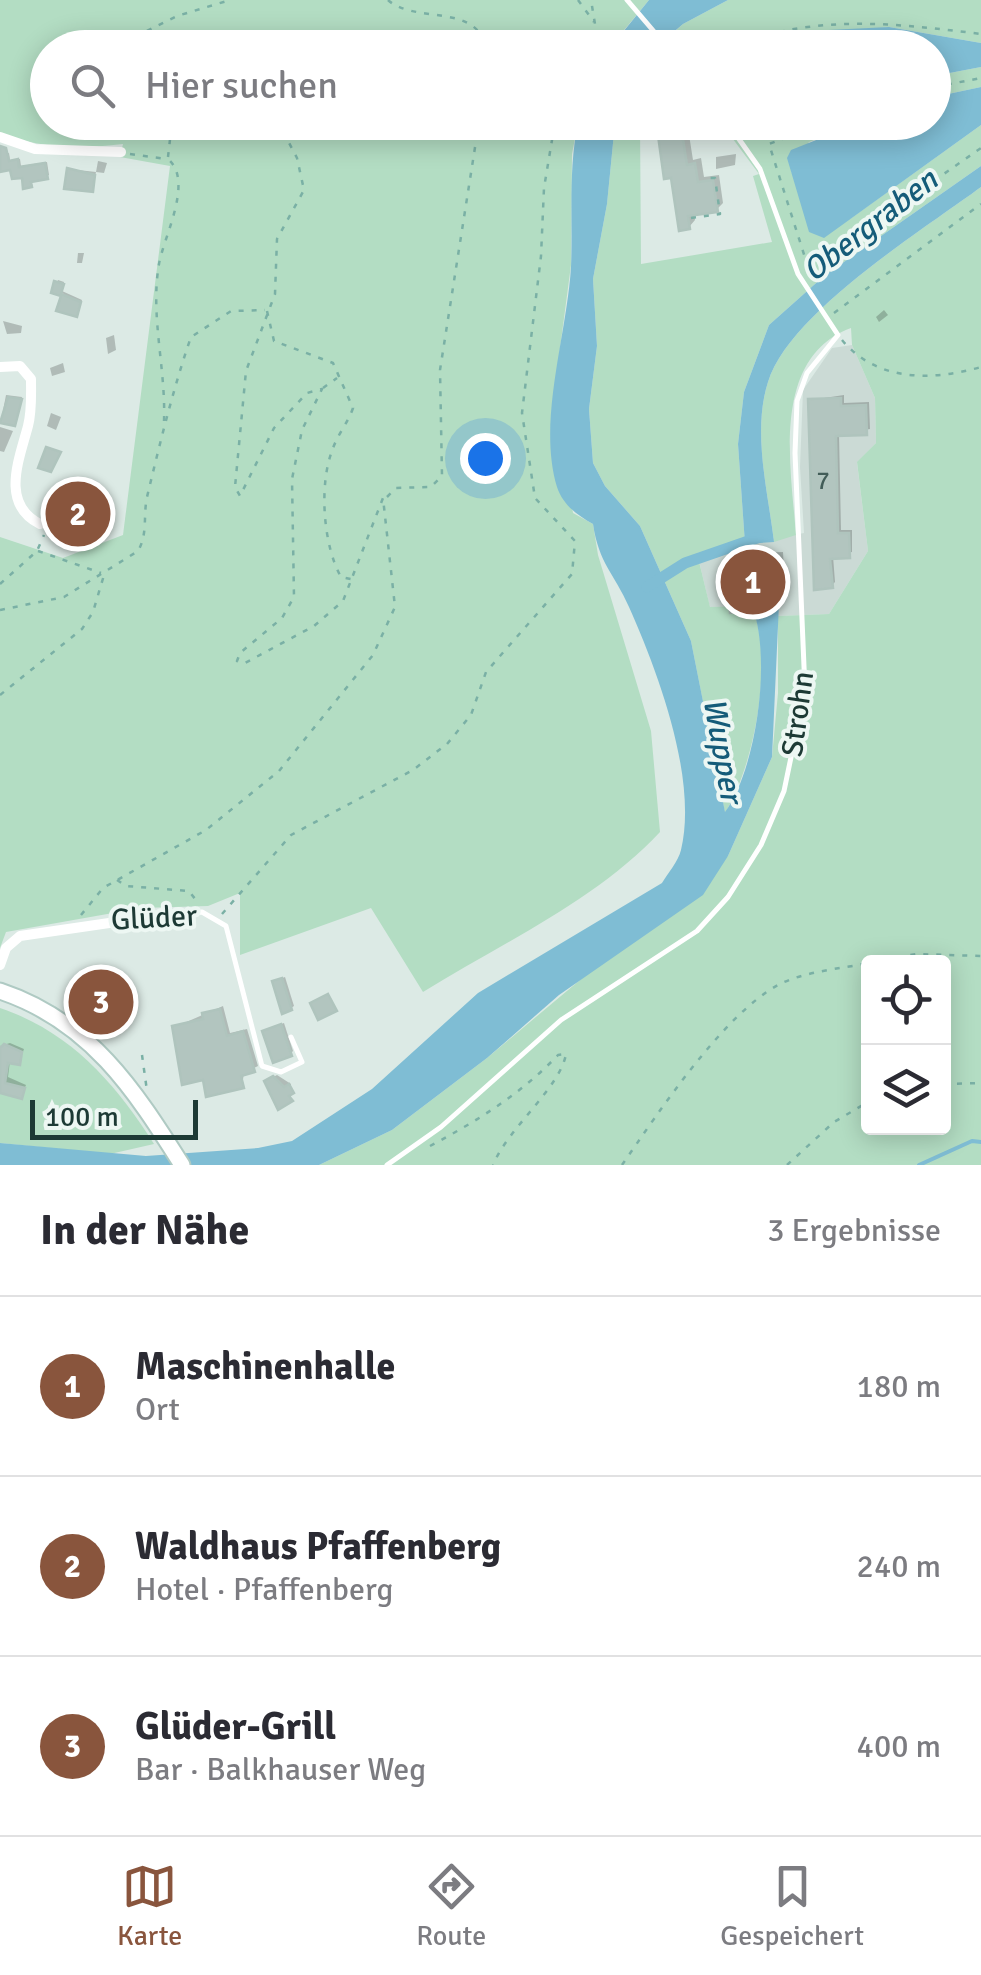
<!DOCTYPE html>
<html lang="de">
<head>
<meta charset="utf-8">
<style>
	body { margin:0; font-family:Signika,sans-serif; background:#f7f7f7; color:#2b2b33 }
	.controls { position:absolute; right:30px; bottom:30px; display:grid; overflow:hidden; border-radius:10px; box-shadow:0 5px 25px #0003 }
	.controls button { width:90px; height:90px; display:grid; place-items:center; padding:0; border:0; border-bottom:2px solid #e1e1e2; background:#fff; color:#2b2b33; font:50px sans-serif }
	.scale { position:absolute; left:30px; bottom:25px; width:168px; box-sizing:border-box; padding-left:10px; border:5px solid #1d3a35; border-top:0; font-size:28px; line-height:35px; white-space:nowrap; color:#1d3a35; -webkit-text-stroke:8px #edf7f3; paint-order:stroke }
	.you { position:absolute; left:485px; top:458px; width:35px; height:35px; margin:-25px; border:8px solid #fff; border-radius:50%; background:#1a73e8; box-shadow:0 0 0 15px #1a73e833 }
	.badge { display:grid; place-items:center; width:65px; height:65px; border-radius:50%; background:#89553d; color:#fff; font-size:32px; font-weight:700 }
	.pin { position:absolute; translate:-50% -50%; border:5px solid #fff; box-shadow:0 2px 10px #0006 }
	.list { margin:0; padding:0; list-style:none }
	h2 { display:flex; justify-content:space-between; align-items:center; height:130px; margin:0; padding:0 40px; font-size:42px }
	h2 small { font-size:32px; font-weight:400; color:#7c7c81 }
	.list li { display:grid; grid-template-columns:65px 1fr auto; gap:30px; align-items:center; box-sizing:border-box; height:180px; padding:0 40px; border-top:2px solid #e1e1e2 }
	.list b { display:block; font-size:38px; white-space:nowrap }
	.list p { margin:0; font-size:32px; white-space:nowrap; color:#7c7c81 }
	.list em { font-size:32px; font-style:normal; color:#7c7c81 }
	.icon { flex:none; width:55px; height:55px; fill:none; stroke:currentColor; stroke-width:2; stroke-linecap:round; stroke-linejoin:round }
	.map { position:relative; flex:none; width:981px; height:1165px; overflow:hidden }
	.search { position:absolute; background:#fff; box-shadow:0 5px 25px #0003; left:30px; right:30px; top:30px; height:110px; display:flex; align-items:center; gap:25px; box-sizing:border-box; padding:0 35px; border-radius:55px; color:#7c7c81; font-size:38px }
	.sheet { height:670px; background:#fff }
	nav { display:flex; justify-content:space-around; align-items:center; box-sizing:border-box; height:140px; border-top:2px solid #e1e1e2; background:#fff; font-size:28px; color:#7c7c81 }
	nav a { display:grid; justify-items:center; gap:5px }
	nav .on { color:#89553d }
	.map>svg:first-child { display:block }
	.built { fill:#cbdad5 }
	.green { fill:#b3ddc3; fill-rule:evenodd }
	.water { fill:#7fbdd4 }
	.shadow { fill:#0003 }
	.lines { fill:none; stroke-linecap:round; stroke-linejoin:round }
	.stream { stroke:#7fbdd4; stroke-width:4 }
	.canal { stroke:#7fbdd4; stroke-width:11 }
	.building { fill:#b2c5bf; stroke:#afc4bd; stroke-width:2.5 }
	.secondary-casing { stroke:#afcac3; stroke-width:19 }
	.path { stroke:#7ab0a5; stroke-width:2.5; stroke-dasharray:5 8; stroke-linecap:butt }
	.lane { stroke:#fff; stroke-width:5 }
	.street { stroke:#fff; stroke-width:10 }
	.secondary { stroke:#fff; stroke-width:15 }
	.labels { text-anchor:middle; dominant-baseline:central; stroke-width:8; stroke-linejoin:round; paint-order:stroke }
	.number-label { font-size:25px; fill:#425d58 }
	.street-label { font-size:30px; fill:#1d3a35; stroke:#edf7f3 }
	.water-label { font-size:32px; font-style:italic; fill:#155c79; stroke:#edf7f3 }
</style>
</head>
<body>
<div class="map">
<svg width="981" height="1165" viewBox="0 0 981 1165">
	<rect width="100%" height="100%" fill="#dceae5"/>
	<!-- built -->
	<polygon class="built" points="852,345 875,398 876,443 857,463 868,551 829,614 778,616 779,604 710,608 697,552 804,533 800,467 803,390 832,348"/>
	<!-- green -->
	<g class="green">
		<path d="M0,0h649l-39,47 -562,1v74l530,1 -6,31 -1,111 -17,129 19,119 20,11 5,31 53,176 9,101c-63,68 -158,111 -237,160l-52,-84 -131,47v-62l-32,13 -67,2 -135,24 -6,16v-411l63,21 60,-23 47,-369 -50,-9 3,-13c-45,5 -81,5 -123,-11z"/>
		<polygon points="728,0 981,0 981,43 889,27 771,42 763,47 656,48 683,24"/>
		<polygon points="981,67 981,87 934,97 934,76"/>
		<path d="M615,123h25l1,141 131,-22 -19,-66 6,-2 -38,-51h57l12,8 19,-8h50l-50,19 -18,29 7,15 52,33 131,-94v41l-157,110 -55,49 -25,67 -6,52 7,100 -48,9 13,54 42,-1c22,55 3,158 -27,207l-34,-172 -51,-115 -35,-40 -12,-23 -4,-54 8,-63 -4,-67 14,-75z"/>
		<path d="M981,187v978h-662l73,-35 95,-72 241,-202 44,-99 6,-64v-77l51,-2 39,-63 -11,-89 19,-19 -1,-45 -23,-53 -1,-17c-81,30 -60,140 -55,207l-22,7c-6,-51 -22,-110 -6,-160 21,-69 155,-152 213,-195zM868,962h76v166h-76z"/>
		<path d="M0,1008c71,24 115,75 154,136l-44,10 -110,-11z"/>
	</g>
	<!-- water -->
	<g class="water">
		<polygon points="649,0 728,0 683,24 656,47 610,48"/>
		<polygon points="889,27 981,43 981,67 934,76 934,48 763,47 808,31"/>
		<polygon points="981,87 981,125 824,238 809,232 787,158 791,150 859,123 934,122 934,97"/>
		<path d="M578,123h37l-8,81 -14,75 4,67 -8,63 4,54 12,23 35,40 51,115 34,171c32,-44 47,-155 27,-206l27,-2 -7,153 -44,99 -25,39 -144,100 -72,63 -95,72 -73,35h-319v-22l146,13 112,-8 34,-7 80,-52 106,-96 184,-110c6,-10 16,-21 19,-33 17,-71 -23,-178 -52,-243 -15,-34 -30,-43 -36,-83 -16,-9 -30,-19 -36,-37 -20,-66 10,-152 14,-220 2,-49 -3,-96 7,-144z"/>
		<path d="M981,166v21c-58,43 -192,126 -213,195 -16,50 0,109 6,160l-29,2 -7,-100 6,-52 25,-67 55,-49z"/>
	</g>
	<!-- shadow -->
	<g class="shadow">
		<polygon points="687,122 693,160 701,158 704,177 719,175 723,203 717,209 694,213 695,220 689,227 660,129 666,123"/>
		<polygon points="9,153 10,160 20,159 21,166 47,162 49,175 33,179 31,185 12,167 0,169 0,155"/>
		<polygon points="736,154 735,165 716,169 716,157"/>
		<polygon points="98,161 107,163 104,173 96,172 92,190 69,169 96,172"/>
		<polygon points="78,253 84,253 82,263 77,263"/>
		<polygon points="58,280 64,282 62,291 82,300 77,314 59,309 64,294 54,291"/>
		<polygon points="884,310 888,315 879,322 876,317"/>
		<polygon points="3,321 22,326 21,333 7,334"/>
		<polygon points="114,335 116,350 108,354 106,338"/>
		<polygon points="63,363 65,372 52,376 50,368"/>
		<polygon points="6,395 22,397 16,421 1,421"/>
		<polygon points="844,395 844,403 869,402 870,429 839,434 841,530 852,530 852,552 833,556 835,582 832,585 811,400"/>
		<polygon points="51,413 61,417 56,430 47,426"/>
		<polygon points="0,427 13,431 4,452 0,451"/>
		<polygon points="80,498 83,508 90,506 92,523 67,504"/>
		<polygon points="783,552 785,588 778,595 745,597 739,610 730,568 757,553"/>
		<polygon points="285,977 294,1006 291,1008 277,980"/>
		<polygon points="104,994 104,1001 87,1003 87,996"/>
		<polygon points="223,1006 230,1033 247,1029 258,1066 244,1073 242,1086 204,1077 175,1027"/>
		<polygon points="284,1023 293,1051 291,1053 267,1029"/>
		<polygon points="10,1043 24,1049 19,1063 10,1061 8,1077 26,1085 21,1096 0,1091 0,1046"/>
		<polygon points="277,1075 291,1084 291,1099 270,1079"/>
	</g>
	<g class="lines">
		<!-- stream -->
		<polyline class="stream" points="919,1165 972,1141 981,1142"/>
		<!-- canal -->
		<polyline class="canal" points="647,587 685,563 757,538"/>
	</g>
	<!-- building -->
	<g class="building">
		<polygon points="681,126 687,165 695,163 698,182 713,180 718,212 688,216 690,229 679,231 671,178 664,179 657,128"/>
		<polygon points="0,146 6,148 9,161 18,159 19,167 45,163 48,179 31,182 32,187 23,189 22,178 12,179 10,170 0,172"/>
		<polygon points="67,168 95,175 93,192 64,189"/>
		<polygon points="54,281 64,284 61,294 81,302 77,317 56,311 61,296 51,293"/>
		<polygon points="8,397 22,399 15,426 0,423"/>
		<polygon points="841,398 841,406 866,405 867,435 836,436 838,533 849,533 850,558 830,559 833,588 814,590 808,399"/>
		<polygon points="46,447 61,452 51,472 38,468"/>
		<polygon points="78,499 81,509 88,507 93,525 72,531 64,503"/>
		<polygon points="777,557 779,597 739,599 740,612 730,613 727,567 748,566 748,559"/>
		<polygon points="282,978 292,1010 282,1014 272,981"/>
		<polygon points="328,994 337,1011 318,1020 310,1003"/>
		<polygon points="220,1009 227,1036 243,1031 255,1072 241,1076 244,1088 206,1097 203,1080 182,1085 172,1026 203,1019 202,1013"/>
		<polygon points="281,1024 292,1056 273,1063 262,1031"/>
		<polygon points="4,1044 22,1052 20,1065 8,1063 5,1083 25,1088 22,1099 0,1093 0,1048"/>
		<polygon points="273,1076 284,1087 289,1084 294,1093 289,1096 293,1101 278,1110 264,1081"/>
	</g>
	<g class="lines">
		<!-- secondary casing -->
		<g class="secondary-casing">
			<path id="secondary" d="M0,991c90,30 134,98 182,174"/>
		</g>
		<!-- path -->
		<g class="path">
			<path d="M388,0c26,24 91,3 97,48"/>
			<polyline points="578,0 594,22"/>
			<path d="M767,35c71,-19 142,-10 214,-1"/>
			<polyline points="112,48 177,16 230,0"/>
			<polyline points="158,48 185,38 219,48"/>
			<polyline points="586,48 595,24 591,0"/>
			<polyline points="48,54 43,55 48,62"/>
			<polyline points="934,87 981,78"/>
			<polyline points="130,154 166,159"/>
			<polyline points="168,157 172,122"/>
			<polyline points="691,218 720,214 715,178 705,178"/>
			<polyline points="808,267 769,144 828,122"/>
			<polyline points="806,270 981,148"/>
			<path d="M267,311l7,30 59,22 20,45c-5,15 -16,27 -21,43 -13,34 -9,94 9,126l10,2"/>
			<polyline points="834,313 981,204"/>
			<path d="M842,340c35,42 90,41 139,27"/>
			<polyline points="323,388 337,378"/>
			<path d="M164,421c2,-53 -14,-105 -5,-157 5,-28 35,-83 9,-105"/>
			<polyline points="387,497 396,488 431,487 442,476 440,370 479,122"/>
			<polyline points="38,551 101,573"/>
			<polyline points="0,584 37,551 44,535"/>
			<path d="M0,610l64,-13 74,-46c10,-17 5,-35 9,-54 13,-54 26,-108 44,-160l40,-26 34,-1"/>
			<polyline points="0,695 82,629 93,612 104,575"/>
			<polyline points="117,880 126,886 189,891 199,904"/>
			<polyline points="222,914 291,835 413,770 447,744 471,715 486,672 572,574 575,541 535,498 522,413 541,256 544,188 555,122"/>
			<polyline points="81,915 103,888 206,830 279,771 373,655 395,607 383,498 343,601 314,626 245,663 237,661 240,653 282,618 294,597 292,479 302,430 322,389 307,393 274,428 240,496 235,487 246,371 275,294 277,239 304,190 297,158 278,122"/>
			<polyline points="872,962 916,954 981,956"/>
			<polyline points="142,1055 147,1091"/>
			<polyline points="944,1084 981,1083"/>
			<path d="M430,1146c47,-25 91,-52 128,-91l8,-1c-6,34 -58,74 -73,111"/>
			<path d="M622,1165c36,-52 101,-150 156,-180 27,-14 62,-16 90,-22"/>
			<polyline points="787,1165 834,1122 868,1102"/>
		</g>
		<!-- lane -->
		<g class="lane">
			<polyline points="627,0 668,48"/>
			<polyline points="165,915 202,912 226,926 262,1066 281,1072 302,1062 291,1037"/>
			<polyline points="387,1165 441,1127 561,1020 697,931 728,897 761,845 784,791 805,690 795,453 797,401 807,373 838,335 798,274 760,169 727,122"/>
		</g>
		<!-- street -->
		<g class="street">
			<polyline points="0,137 35,149 121,152"/>
			<path d="M0,367l20,-1 11,13c0,15 1,32 -3,47 -9,34 -28,78 12,98"/>
			<polyline points="0,965 6,948 20,936 164,915"/>
		</g>
		<!-- secondary -->
		<use href="#secondary" class="secondary"/>
	</g>
	<g class="labels">
		<!-- number labels -->
		<g class="number-label">
			<text x="823" y="480">7</text>
		</g>
		<!-- street labels -->
		<g class="street-label">
			<text transform="translate(798 714) rotate(-82)">Strohn</text>
			<text transform="translate(154 918) rotate(-3)">Glüder</text>
		</g>
		<!-- water labels -->
		<g class="water-label">
			<text transform="translate(870 225) rotate(-38)">Obergraben</text>
			<text transform="translate(723 750) rotate(80)">Wupper</text>
		</g>
	</g>
</svg>
<div class="controls">
<button><svg class="icon" aria-label="locate" viewBox="0 0 24 24"><circle cx="12" cy="12" r="6"/><path d="M12 2v4M12 18v4M2 12h4M18 12h4"/></svg></button>
<button><svg class="icon" aria-label="layers" viewBox="0 0 24 24"><path d="M12 4l9 5-9 5-9-5zM3 14l9 5 9-5"/></svg></button>
</div>
<div class="scale">100 m</div>
<div class="you"></div>
<div class="pin badge" style="left:753px;top:582px">1</div>
<div class="pin badge" style="left:78px;top:514px">2</div>
<div class="pin badge" style="left:101px;top:1002px">3</div>
<div class="search"><svg class="icon" aria-label="search" viewBox="0 0 24 24"><circle cx="10" cy="10" r="6"/><path d="M15 15l6 6"/></svg>Hier suchen</div>
</div>
<section class="sheet">
<h2>In der Nähe<small>3 Ergebnisse</small></h2>
<ul class="list">
<li><span class="badge">1</span><div><b>Maschinenhalle</b><p>Ort</p></div><em>180 m</em></li>
<li><span class="badge">2</span><div><b>Waldhaus Pfaffenberg</b><p>Hotel · Pfaffenberg</p></div><em>240 m</em></li>
<li><span class="badge">3</span><div><b>Glüder-Grill</b><p>Bar · Balkhauser Weg</p></div><em>400 m</em></li>
</ul>
</section>
<nav>
<a class="on"><svg class="icon" aria-label="map" viewBox="0 0 24 24"><path d="M3 6l6-2 6 2 6-2v14l-6 2-6-2-6 2zM9 4v14M15 6v14"/></svg>Karte</a>
<a><svg class="icon" aria-label="directions" viewBox="0 0 24 24"><path d="M12 3l9 9-9 9-9-9zM9 14v-3h6M13 9l2 2-2 2"/></svg>Route</a>
<a><svg class="icon" aria-label="saved" viewBox="0 0 24 24"><path d="M7 4h10v16l-5-4-5 4z"/></svg>Gespeichert</a>
</nav>
</body>
</html>
